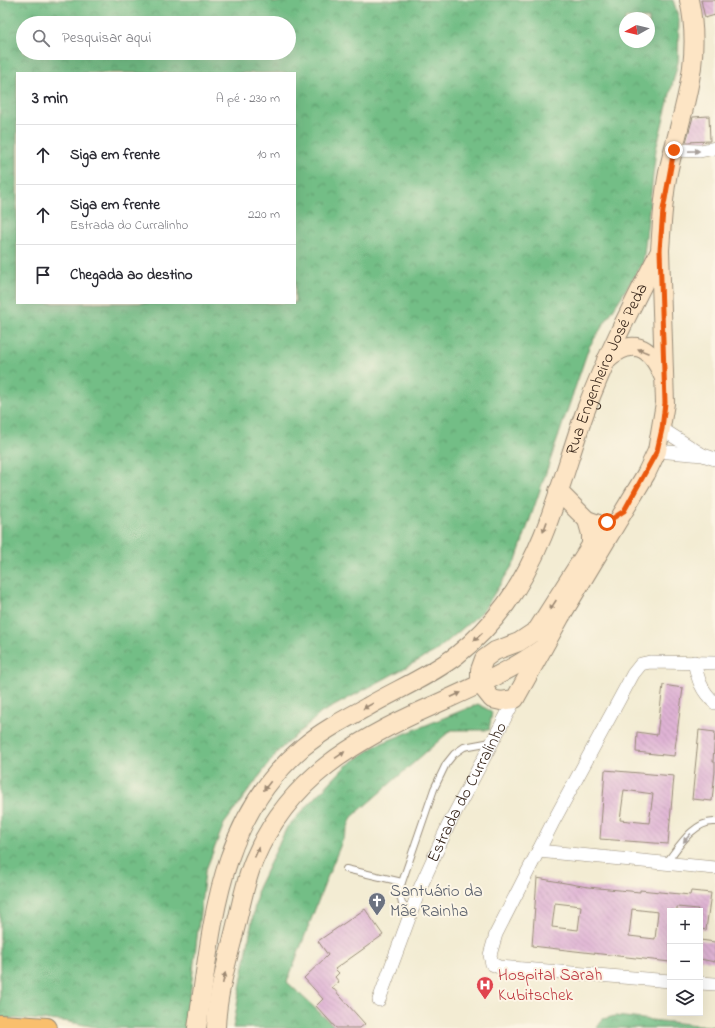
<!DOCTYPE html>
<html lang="pt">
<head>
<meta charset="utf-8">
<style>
	body { margin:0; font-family:"Indie Flower",sans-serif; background:#f7f7f7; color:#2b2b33 }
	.controls { position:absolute; right:12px; bottom:12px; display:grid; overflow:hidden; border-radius:0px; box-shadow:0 4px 16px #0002 }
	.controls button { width:36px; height:36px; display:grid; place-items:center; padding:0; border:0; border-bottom:1px solid #e1e1e2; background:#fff; color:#2b2b33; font:20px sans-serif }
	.compass { position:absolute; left:619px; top:12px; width:36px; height:36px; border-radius:50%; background:#fff; box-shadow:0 4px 16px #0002; rotate:262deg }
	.stop { position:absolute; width:12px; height:12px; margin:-9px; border:3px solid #ea580c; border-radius:50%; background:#fff }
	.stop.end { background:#ea580c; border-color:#fff; box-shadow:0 1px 4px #0008 }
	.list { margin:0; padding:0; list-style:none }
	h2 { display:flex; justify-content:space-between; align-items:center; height:52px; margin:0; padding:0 16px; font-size:17px }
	h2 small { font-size:13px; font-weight:400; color:#7c7c81 }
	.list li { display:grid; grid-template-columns:26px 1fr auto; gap:12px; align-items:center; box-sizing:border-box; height:60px; padding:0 16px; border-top:1px solid #e1e1e2 }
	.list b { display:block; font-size:15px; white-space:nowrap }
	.list p { margin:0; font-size:13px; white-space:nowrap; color:#7c7c81 }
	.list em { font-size:13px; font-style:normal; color:#7c7c81 }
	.icon { flex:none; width:22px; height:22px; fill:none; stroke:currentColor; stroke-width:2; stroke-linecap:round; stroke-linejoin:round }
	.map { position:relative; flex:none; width:715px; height:1028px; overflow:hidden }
	.search { position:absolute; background:#fff; box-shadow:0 4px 16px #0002; left:16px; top:16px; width:280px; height:44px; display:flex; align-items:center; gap:10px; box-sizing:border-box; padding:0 14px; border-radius:22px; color:#7c7c81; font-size:15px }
	.panel { position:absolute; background:#fff; box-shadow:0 4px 16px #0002; left:16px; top:72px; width:280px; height:232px; border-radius:0px }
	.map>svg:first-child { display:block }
	.forest { fill:url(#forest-crowns); stroke:#577452; fill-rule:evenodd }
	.building { fill:url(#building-back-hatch); fill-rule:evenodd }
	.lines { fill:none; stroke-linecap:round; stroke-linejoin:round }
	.lane-casing { stroke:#978b78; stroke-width:8 }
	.street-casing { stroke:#978b78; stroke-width:14 }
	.secondary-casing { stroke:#978b78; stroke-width:20 }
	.primary-casing { stroke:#978b78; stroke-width:22 }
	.lane { stroke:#fff; stroke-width:6 }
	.street { stroke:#fff; stroke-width:13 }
	.secondary { stroke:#fde5c5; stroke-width:18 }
	.primary { stroke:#f9bf6d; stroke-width:20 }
	.oneway { fill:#a79f9a }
	.oneway2 { fill:#9c8872 }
	.route { stroke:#ea580c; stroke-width:5 }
	.labels { text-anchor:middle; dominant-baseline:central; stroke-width:4; stroke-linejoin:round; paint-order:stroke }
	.street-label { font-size:17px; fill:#3b2a1e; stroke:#fcf5e5 }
	.worship-label { font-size:17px; fill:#5b616d; stroke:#fcf5e5; text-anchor:start }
	.health-label { font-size:17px; fill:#be3a42; stroke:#fcf5e5; text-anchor:start }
</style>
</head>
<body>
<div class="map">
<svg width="715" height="1028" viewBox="0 0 715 1028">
	<defs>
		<pattern id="forest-crowns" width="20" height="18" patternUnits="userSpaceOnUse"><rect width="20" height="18" fill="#73be86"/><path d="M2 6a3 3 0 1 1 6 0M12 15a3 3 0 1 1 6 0" fill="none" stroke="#609b6d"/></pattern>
		<pattern id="building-back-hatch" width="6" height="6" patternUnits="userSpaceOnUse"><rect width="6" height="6" fill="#dfb3d4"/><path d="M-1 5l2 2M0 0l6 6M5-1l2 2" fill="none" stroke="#c09ab6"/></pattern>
	</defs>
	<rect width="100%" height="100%" fill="#fcf5e5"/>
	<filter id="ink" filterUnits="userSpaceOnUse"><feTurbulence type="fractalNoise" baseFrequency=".025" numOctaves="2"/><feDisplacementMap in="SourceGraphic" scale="8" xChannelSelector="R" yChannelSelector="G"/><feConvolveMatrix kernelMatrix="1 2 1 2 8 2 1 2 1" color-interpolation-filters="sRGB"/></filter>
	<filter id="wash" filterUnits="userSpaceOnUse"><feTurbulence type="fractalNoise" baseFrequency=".012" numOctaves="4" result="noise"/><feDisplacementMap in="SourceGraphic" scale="16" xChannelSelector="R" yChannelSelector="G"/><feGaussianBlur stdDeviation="0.9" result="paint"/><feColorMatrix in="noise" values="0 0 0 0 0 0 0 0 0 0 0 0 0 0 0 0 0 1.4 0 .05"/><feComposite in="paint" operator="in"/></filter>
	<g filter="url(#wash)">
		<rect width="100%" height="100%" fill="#f3ecd3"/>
		<!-- forest -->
		<g class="forest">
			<path d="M0,0h273v3l18,-3h382l6,19 -1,43 -22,87 -13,114 -54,84 -73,213 -33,51 -47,40 -115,62 -43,38 -54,73 -19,48 -19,156h-85l-38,-7 -63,-3zM625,18h24v24h-24zM23,23h266v30h-266zM17,73h278v230h-278z"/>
			<polygon points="478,704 492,712 489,730 451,730 352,817 327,878 287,982 336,1028 233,1028 258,888 287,827 346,766 377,745"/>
			<polygon points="615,1016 715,1027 715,1028 597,1028 603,1019"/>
		</g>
		<g id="blocks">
			<!-- building -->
			<g class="building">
				<polygon points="701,0 715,0 715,15 705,18"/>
				<polygon points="709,116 710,141 686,142 693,117"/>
				<polygon points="663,685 683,688 674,756 636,752 637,732 657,735"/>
				<polygon points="699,730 715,732 713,762 715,762 715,771 712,801 692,799"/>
				<path d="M605,770l69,6 -6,68 -68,-5zM624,790l29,4 -4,29 -29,-3z"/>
				<path d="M537,878l51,9 52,5v-2l50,5 1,-4 20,2 -5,37 -6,-1v-18h-3l1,-2 -21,-2v4h-7v51l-138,-16zM555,903l26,3 -3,24 -26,-3zM632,909l26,3 -3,27 -26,-3z"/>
				<polygon points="365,909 383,935 335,969 339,973 335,977 339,982 332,987 365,1024 360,1028 336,1028 316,1006 323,999 304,978 328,955 318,941"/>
				<polygon points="700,940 715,942 715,962 700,959"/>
			</g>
		</g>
	</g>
	<g filter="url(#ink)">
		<use href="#blocks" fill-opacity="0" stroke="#978b78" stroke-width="1"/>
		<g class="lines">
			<!-- lane casing -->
			<g class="lane-casing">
				<g id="lane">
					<path d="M666,863c12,-15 27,-42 49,-41"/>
					<polyline points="346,869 402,882"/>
					<polyline points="411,911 402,904 399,891 434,789 446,764 454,754 464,747 491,742"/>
				</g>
			</g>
			<!-- street casing -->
			<g class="street-casing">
				<g id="street">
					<polyline points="674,150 700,151 715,148"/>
					<polyline points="662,429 701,454"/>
					<polyline points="657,451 703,455 715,459"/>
					<path d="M694,662c4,17 7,29 21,41"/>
					<polyline points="538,851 715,868"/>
					<polyline points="670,981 499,967 492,964 490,955 496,934 552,824 633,674 641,664 650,662 715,663"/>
					<polyline points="700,983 715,984"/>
					<path id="s1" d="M379,1000l41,-112 28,-62 67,-127"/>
				</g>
			</g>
			<!-- secondary casing -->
			<g class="secondary-casing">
				<g id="secondary">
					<path d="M606,360c26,-23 44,-15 57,16"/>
					<polyline points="558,491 587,520 598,524"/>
					<path d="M587,520l4,14v11l-54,85 -18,12 -24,9 -11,8 -4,11v14l12,15 9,2 14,-2 46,-83 85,-142 11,-23 8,-48 -5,-153c2,-27 3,-55 9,-82 13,-58 34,-107 20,-168"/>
					<path id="s2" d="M197,1028c16,-103 20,-208 106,-281 19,-16 42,-28 64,-40 29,-17 63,-31 90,-52 19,-15 35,-32 49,-51 41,-56 56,-128 79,-192 21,-56 47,-106 74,-159"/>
					<path d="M216,1028c1,-36 13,-72 21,-107 5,-20 9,-42 17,-61 34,-81 101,-120 178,-154 37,-17 76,-33 109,-57"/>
				</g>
			</g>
			<!-- primary casing -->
			<g class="primary-casing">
				<polyline id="primary" points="0,1025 47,1028"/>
			</g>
			<!-- lane -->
			<use href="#lane" class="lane"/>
			<!-- street -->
			<use href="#street" class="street"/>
			<!-- secondary -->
			<use href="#secondary" class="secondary"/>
			<!-- primary -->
			<use href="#primary" class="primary"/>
		</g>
		<!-- one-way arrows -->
		<defs><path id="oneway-solid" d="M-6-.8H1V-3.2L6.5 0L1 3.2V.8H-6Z"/></defs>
		<g class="oneway">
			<use href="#oneway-solid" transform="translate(694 151) rotate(-1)"/>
			<use href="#oneway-solid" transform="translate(687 838) rotate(130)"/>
		</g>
		<g class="oneway2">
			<use href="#oneway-solid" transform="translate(643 351) rotate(-158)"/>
			<use href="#oneway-solid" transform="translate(545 527) rotate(110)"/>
			<use href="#oneway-solid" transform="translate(553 605) rotate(123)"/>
			<use href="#oneway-solid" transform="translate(478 637) rotate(137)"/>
			<use href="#oneway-solid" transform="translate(456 695) rotate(-24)"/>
			<use href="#oneway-solid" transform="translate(368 706) rotate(151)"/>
			<use href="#oneway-solid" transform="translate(340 755) rotate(-34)"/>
			<use href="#oneway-solid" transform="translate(267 786) rotate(128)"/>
			<use href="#oneway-solid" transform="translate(257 852) rotate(-66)"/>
			<use href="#oneway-solid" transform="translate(224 978) rotate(-77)"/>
		</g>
	</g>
	<g class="lines" filter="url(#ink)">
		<!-- route -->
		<polyline class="route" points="607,522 624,511 657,451 662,429 665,403 660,250 663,210 674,150"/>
	</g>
	<!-- icons -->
	<defs>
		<g id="church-pin" transform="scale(0.9)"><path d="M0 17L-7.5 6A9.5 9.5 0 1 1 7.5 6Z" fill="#6b7280" stroke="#fcf5e5"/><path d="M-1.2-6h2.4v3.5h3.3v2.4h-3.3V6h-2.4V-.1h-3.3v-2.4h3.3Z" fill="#fff"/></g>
		<g id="hospital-pin" transform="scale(0.9)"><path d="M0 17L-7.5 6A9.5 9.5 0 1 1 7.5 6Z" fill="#e0444e" stroke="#fcf5e5"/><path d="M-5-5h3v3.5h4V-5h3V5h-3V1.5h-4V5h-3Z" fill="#fff"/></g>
	</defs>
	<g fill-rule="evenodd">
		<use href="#church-pin" x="377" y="901"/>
		<use href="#hospital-pin" x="485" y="985"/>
	</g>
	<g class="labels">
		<!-- street labels -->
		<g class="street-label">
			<text stroke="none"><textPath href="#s2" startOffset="815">Rua Engenheiro José Peda</textPath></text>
			<text stroke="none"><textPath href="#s1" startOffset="226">Estrada do Curralinho</textPath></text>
		</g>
		<!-- worship labels -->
		<g class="worship-label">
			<text x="390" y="891">Santuário da<tspan x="390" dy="20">Mãe Rainha</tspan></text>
		</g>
		<!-- health labels -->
		<g class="health-label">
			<text x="498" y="975">Hospital Sarah<tspan x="498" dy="20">Kubitschek</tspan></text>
		</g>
	</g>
</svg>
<div class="controls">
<button>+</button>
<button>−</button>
<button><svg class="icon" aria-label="layers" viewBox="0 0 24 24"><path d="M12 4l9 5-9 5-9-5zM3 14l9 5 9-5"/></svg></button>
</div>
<svg class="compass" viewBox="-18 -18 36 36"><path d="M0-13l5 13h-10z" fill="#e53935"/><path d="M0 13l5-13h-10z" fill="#7c7c81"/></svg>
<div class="stop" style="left:607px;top:522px"></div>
<div class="stop end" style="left:674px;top:150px"></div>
<div class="search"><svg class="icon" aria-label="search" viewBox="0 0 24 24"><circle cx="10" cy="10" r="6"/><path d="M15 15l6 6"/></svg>Pesquisar aqui</div>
<section class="panel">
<h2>3 min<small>A pé · 230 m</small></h2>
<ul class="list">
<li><svg class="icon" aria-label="ahead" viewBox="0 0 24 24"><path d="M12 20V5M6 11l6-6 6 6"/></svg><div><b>Siga em frente</b></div><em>10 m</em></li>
<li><svg class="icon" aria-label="ahead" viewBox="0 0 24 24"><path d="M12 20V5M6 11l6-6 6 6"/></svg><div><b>Siga em frente</b><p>Estrada do Curralinho</p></div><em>220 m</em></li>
<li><svg class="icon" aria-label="arrive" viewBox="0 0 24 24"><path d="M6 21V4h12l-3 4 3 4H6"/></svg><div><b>Chegada ao destino</b></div></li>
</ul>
</section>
</div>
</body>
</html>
